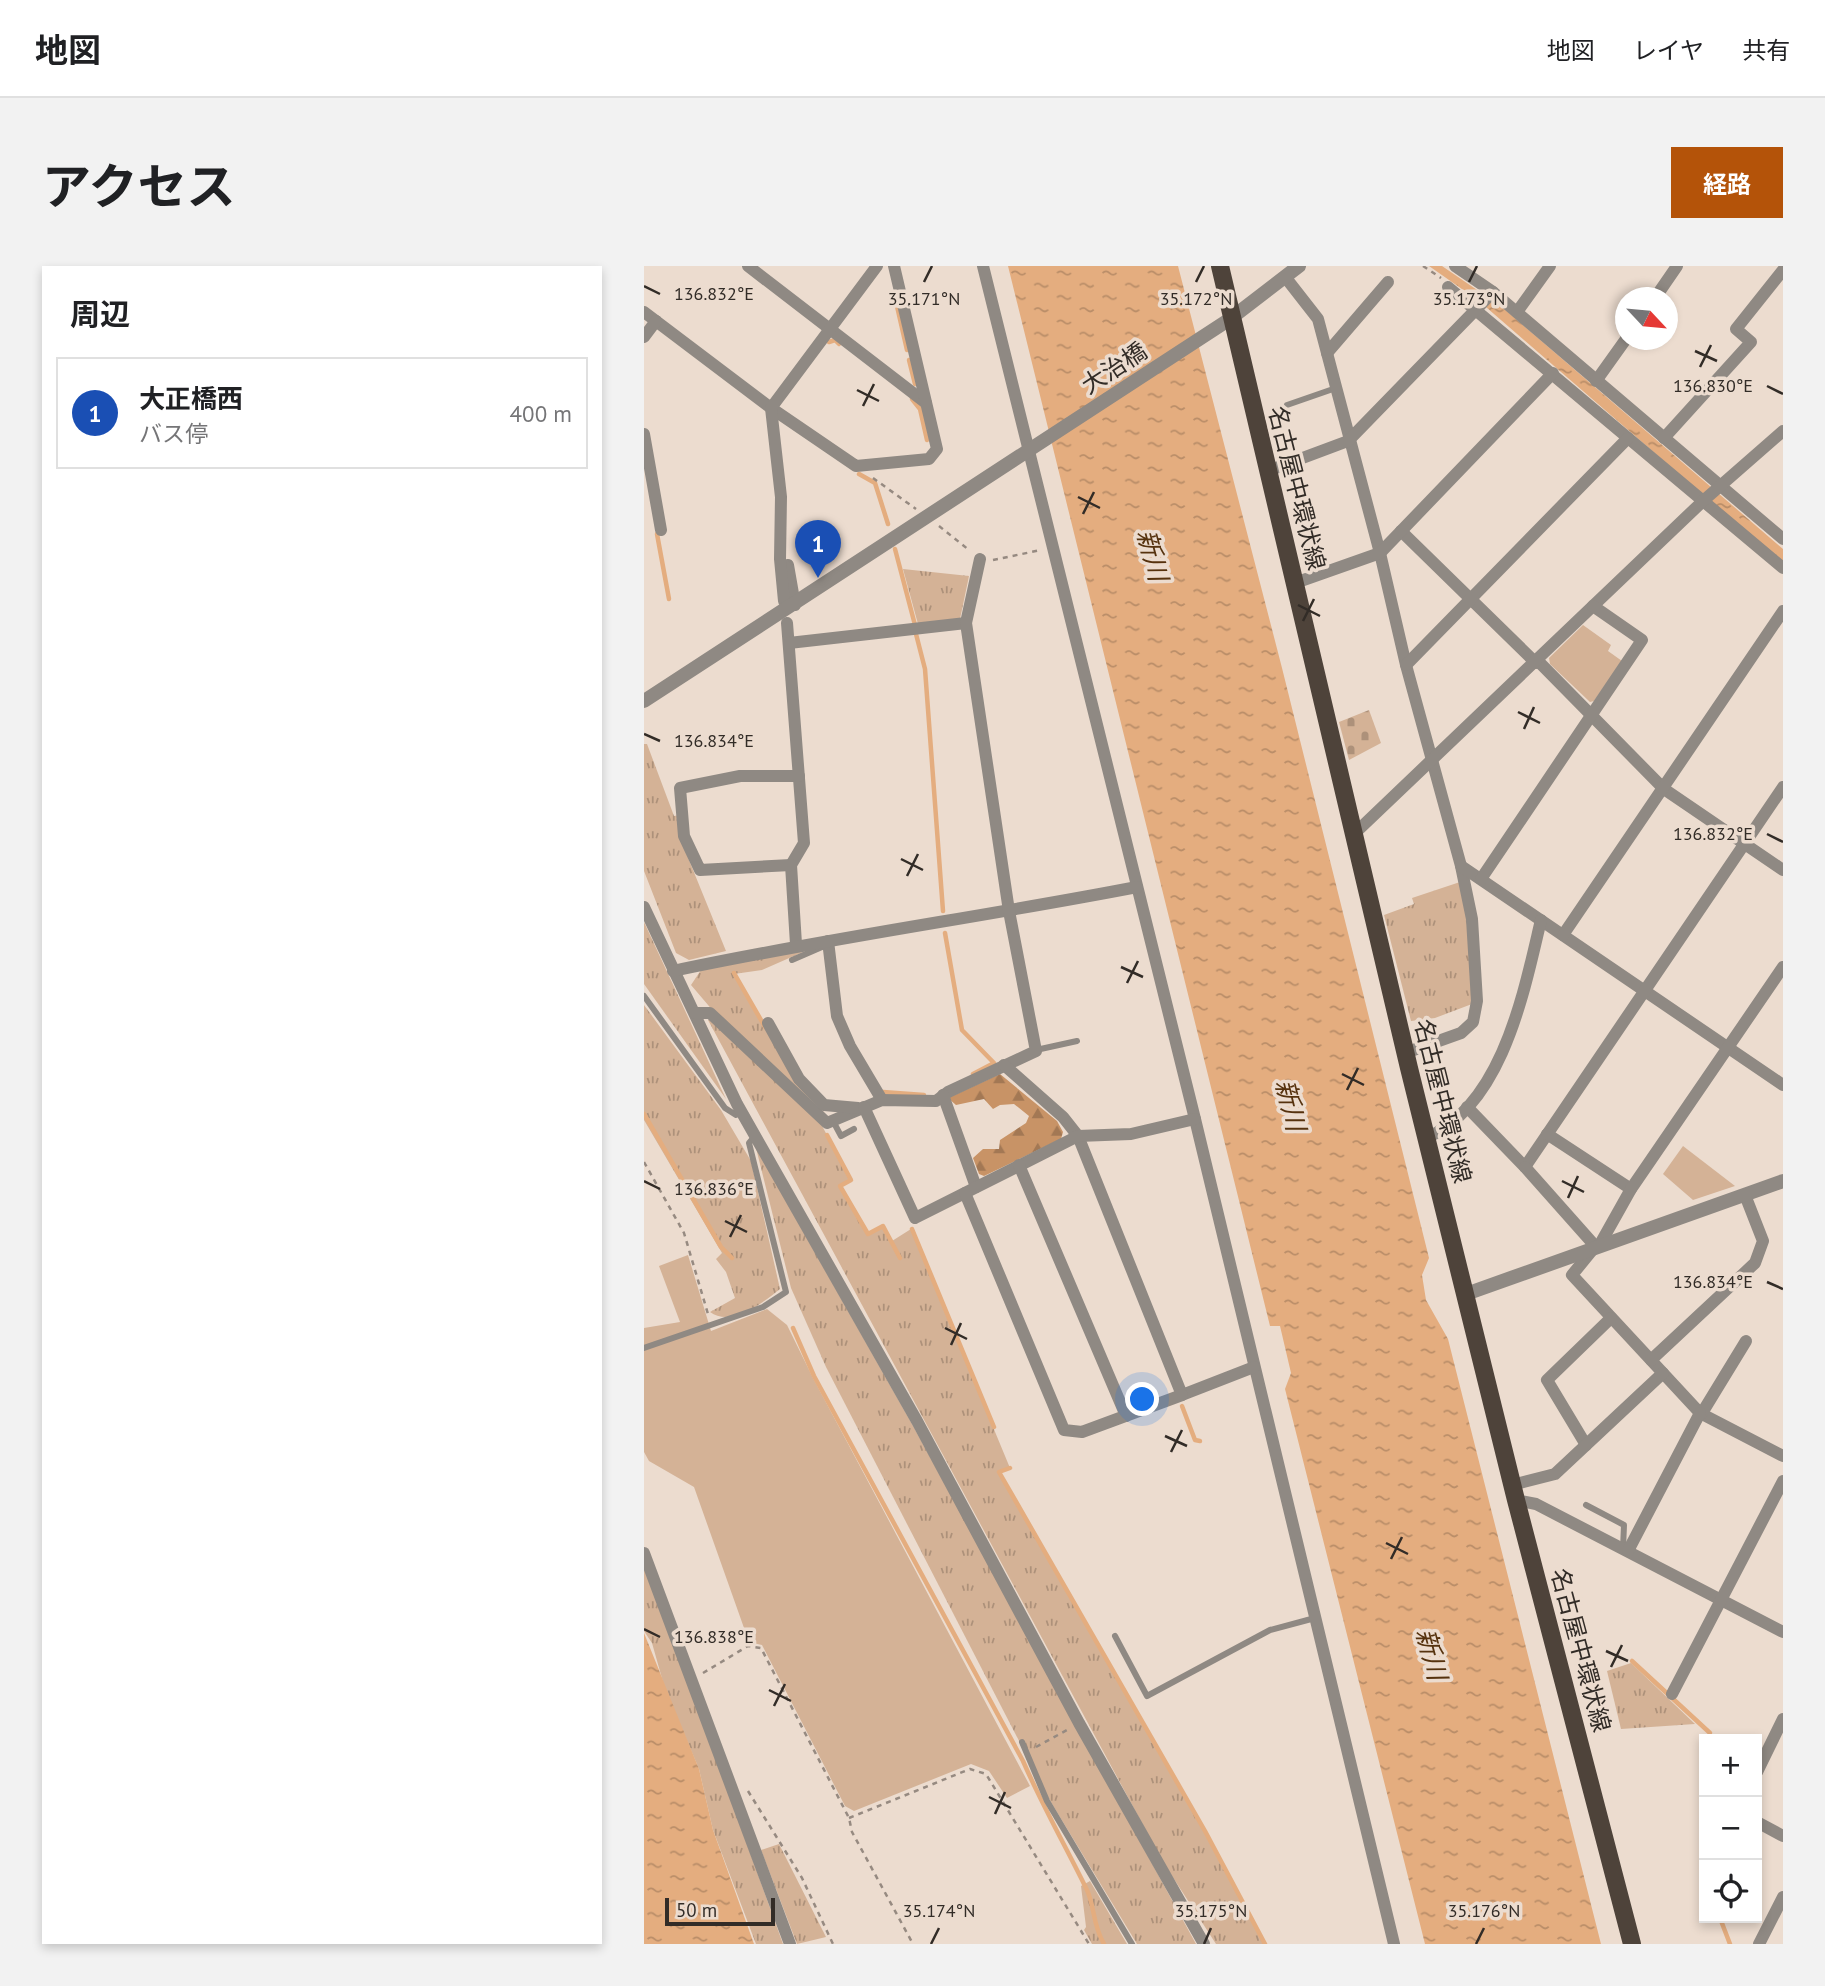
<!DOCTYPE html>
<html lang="ja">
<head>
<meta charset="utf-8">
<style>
	body { margin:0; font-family:"PT Sans","Noto Sans JP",sans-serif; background:#f2f2f2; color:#202124 }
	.controls { position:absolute; right:21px; bottom:21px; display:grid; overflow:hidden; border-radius:0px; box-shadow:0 4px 10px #0003 }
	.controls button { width:63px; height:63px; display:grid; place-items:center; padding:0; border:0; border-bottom:2px solid #e0e0e0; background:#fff; color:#202124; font:35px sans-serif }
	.compass { position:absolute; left:971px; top:21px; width:63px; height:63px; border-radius:50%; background:#fff; box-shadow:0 4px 10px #0003; rotate:116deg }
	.scale { position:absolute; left:21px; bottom:18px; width:110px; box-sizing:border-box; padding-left:7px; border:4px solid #322c27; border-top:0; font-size:19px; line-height:24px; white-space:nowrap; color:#322c27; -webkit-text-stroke:5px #ecdccf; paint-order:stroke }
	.you { position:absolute; left:499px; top:1134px; width:24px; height:24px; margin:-18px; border:5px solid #fff; border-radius:50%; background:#1a73e8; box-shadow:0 0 0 10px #1a73e833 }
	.badge { display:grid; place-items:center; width:46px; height:46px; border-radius:50%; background:#b45309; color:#fff; font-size:23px; font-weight:700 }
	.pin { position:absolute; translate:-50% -58px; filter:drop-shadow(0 2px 4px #0008) }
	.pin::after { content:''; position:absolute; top:37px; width:24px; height:21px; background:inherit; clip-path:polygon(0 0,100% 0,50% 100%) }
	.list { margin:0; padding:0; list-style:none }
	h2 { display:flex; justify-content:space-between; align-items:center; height:91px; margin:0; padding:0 28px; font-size:30px }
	h2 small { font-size:23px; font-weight:400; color:#757577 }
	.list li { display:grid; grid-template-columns:46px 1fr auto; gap:21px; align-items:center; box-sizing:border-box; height:112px; margin:0 14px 14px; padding:0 14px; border:2px solid #e0e0e0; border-radius:0px }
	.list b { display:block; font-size:26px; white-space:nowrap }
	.list p { margin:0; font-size:23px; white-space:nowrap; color:#757577 }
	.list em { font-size:23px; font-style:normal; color:#757577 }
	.icon { flex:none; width:38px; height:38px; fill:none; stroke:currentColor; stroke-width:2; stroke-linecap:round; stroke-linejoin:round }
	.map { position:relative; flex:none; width:1139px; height:1678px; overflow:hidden; border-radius:0px }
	header { display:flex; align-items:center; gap:42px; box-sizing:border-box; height:98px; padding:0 35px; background:#fff; border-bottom:2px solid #e0e0e0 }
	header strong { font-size:33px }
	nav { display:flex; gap:38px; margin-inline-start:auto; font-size:24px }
	.intro { display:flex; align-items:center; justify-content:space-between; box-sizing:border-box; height:168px; padding:0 42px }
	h1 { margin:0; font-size:49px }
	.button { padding:18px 32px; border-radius:0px; background:#b45309; color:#fff; font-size:24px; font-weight:700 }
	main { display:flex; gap:42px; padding:0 42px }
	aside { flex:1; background:#fff; border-radius:0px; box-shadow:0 4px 10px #0003 }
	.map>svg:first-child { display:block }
	.grass { fill:url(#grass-tufts) }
	.forest { fill:url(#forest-firs) }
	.cemetery { fill:url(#cemetery-stones) }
	.green { fill:#d4b296 }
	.water { fill:url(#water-ripples) }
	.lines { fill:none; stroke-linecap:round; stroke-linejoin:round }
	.stream { stroke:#e4ad7f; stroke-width:4.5 }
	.path { stroke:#968a81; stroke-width:2.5; stroke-dasharray:5 5; stroke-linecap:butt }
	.service { stroke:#8f8983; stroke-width:6 }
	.minor { stroke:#8f8983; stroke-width:12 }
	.tertiary { stroke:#8f8983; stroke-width:14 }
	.primary { stroke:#4e433a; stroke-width:18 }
	.ticks { fill:none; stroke:#322c27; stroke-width:2.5 }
	.labels { text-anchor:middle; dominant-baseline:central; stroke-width:7; stroke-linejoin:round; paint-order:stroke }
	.street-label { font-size:24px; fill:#322c27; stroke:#ecdccf }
	.water-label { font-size:26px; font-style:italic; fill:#56320e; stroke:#ecdccf }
	.ticks-label { font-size:18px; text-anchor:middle; fill:#322c27; stroke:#ecdccf; stroke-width:7; stroke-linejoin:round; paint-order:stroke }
</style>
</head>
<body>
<header>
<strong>地図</strong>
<nav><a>地図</a><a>レイヤ</a><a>共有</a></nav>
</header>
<div class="intro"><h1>アクセス</h1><a class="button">経路</a></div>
<main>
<aside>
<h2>周辺<small></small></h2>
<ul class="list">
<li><span class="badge" style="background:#1a4fb4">1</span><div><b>大正橋西</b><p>バス停</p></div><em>400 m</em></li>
</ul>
</aside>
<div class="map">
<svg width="1139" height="1678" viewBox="0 0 1139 1678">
	<defs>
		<pattern id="grass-tufts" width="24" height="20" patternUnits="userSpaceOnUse" patternTransform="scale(1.75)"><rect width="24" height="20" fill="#d4b296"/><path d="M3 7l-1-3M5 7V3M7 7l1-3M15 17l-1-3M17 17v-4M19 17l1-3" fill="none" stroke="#ad917a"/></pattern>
		<pattern id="forest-firs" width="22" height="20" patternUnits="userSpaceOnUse" patternTransform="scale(1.75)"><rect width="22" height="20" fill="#c89366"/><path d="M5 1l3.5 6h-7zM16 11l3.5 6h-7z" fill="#a37854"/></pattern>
		<pattern id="cemetery-stones" width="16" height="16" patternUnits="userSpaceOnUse" patternTransform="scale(1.75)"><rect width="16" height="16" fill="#d4b296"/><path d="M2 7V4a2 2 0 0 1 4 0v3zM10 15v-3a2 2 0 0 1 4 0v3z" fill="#ad917a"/></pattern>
		<pattern id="water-ripples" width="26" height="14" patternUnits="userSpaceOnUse" patternTransform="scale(1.75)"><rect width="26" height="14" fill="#e4ad7f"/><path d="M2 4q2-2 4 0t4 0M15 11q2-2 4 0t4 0" fill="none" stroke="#b98d68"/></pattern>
	</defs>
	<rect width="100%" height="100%" fill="#ecdccf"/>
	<!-- grass -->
	<g class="grass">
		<polygon points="259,303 325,310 316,353 274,358"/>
		<polygon points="0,478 3,478 30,550 36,549 36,572 82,685 45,694 32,687 0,605"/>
		<polygon points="816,616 824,657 828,738 791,752 767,755 740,649 770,638 768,632"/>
		<polygon points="0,656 82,833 0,718"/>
		<polygon points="168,682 118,704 90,708 152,814 181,847 70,746 47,719 57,704"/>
		<path d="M0,739l77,105 30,51 29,128c-16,13 -49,39 -70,23l25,-14 -9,-26 -10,-13 6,-6 -78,-133z"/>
		<polygon points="64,754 68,754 176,856 207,914 196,921 224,968 239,960 248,975 267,963 366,1202 356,1207 561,1565 621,1678 572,1678 519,1596"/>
		<polygon points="112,882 268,1158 552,1678 493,1678 405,1533 182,1101 147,1022"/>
		<polygon points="0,1292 139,1678 112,1678 69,1564 55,1503 21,1423 8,1377 0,1365"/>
		<polygon points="987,1397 1051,1458 977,1463 963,1405"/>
		<polygon points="135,1578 182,1671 153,1678 117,1584"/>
		<polygon points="446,1615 483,1678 448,1678 440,1664 442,1661 437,1620"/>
	</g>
	<!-- forest -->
	<polygon class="forest" points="356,808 413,855 419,866 417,873 340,910 335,908 329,892 339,883 355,883 356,874 382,857 385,850 370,838 356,839 349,843 340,833 312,839 304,832"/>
	<!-- cemetery -->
	<polygon class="cemetery" points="725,444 737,477 705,494 695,456"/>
	<!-- green -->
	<g class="green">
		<polygon points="939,359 967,379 964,385 978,395 950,435 946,436 906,398 905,392"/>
		<polygon points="1039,880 1091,920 1049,934 1019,908"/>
		<polygon points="44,989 67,1065 123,1043 143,1059 169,1112 386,1520 363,1532 345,1505 327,1498 210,1545 201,1540 118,1379 105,1376 50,1221 5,1195 0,1186 0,1062 36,1056 15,1000"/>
	</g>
	<!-- water -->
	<g class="water">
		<polygon points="364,0 534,0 638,402 785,992 778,1009 782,1034 804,1073 957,1678 781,1678 641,1123 647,1107 636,1060 626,1060"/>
		<polygon points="785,0 798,0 858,41 1139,283 1139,298 835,35"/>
		<polygon points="0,1367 55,1503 69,1564 110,1678 0,1678"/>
	</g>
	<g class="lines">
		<!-- stream -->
		<g class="stream">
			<polyline points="250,27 263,84"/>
			<polyline points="185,76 191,74 195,78"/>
			<polyline points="265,94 271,118"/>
			<polyline points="268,133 276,143 283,174"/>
			<polyline points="215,208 231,217 244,258"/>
			<polyline points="13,268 25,333"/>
			<polyline points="251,283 271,359"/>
			<polyline points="272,368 281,403 299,645"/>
			<polyline points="301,667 318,764 350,797 329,808"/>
			<polyline points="90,707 121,761"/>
			<polyline points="239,826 280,829"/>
			<polyline points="0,848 77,981 88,992"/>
			<polyline points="183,869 207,914 196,920 224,968 239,960 256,992"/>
			<polyline points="268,963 350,1161"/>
			<path d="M149,1062l21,48 209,385c19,44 42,84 63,127 9,17 6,36 18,56"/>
			<polyline points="538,1140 551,1174 556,1175"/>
			<polyline points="366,1202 355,1206 561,1565 621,1678"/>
			<polyline points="988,1395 1066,1467"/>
			<polyline points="1076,1652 1086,1678"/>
		</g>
		<!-- path -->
		<g class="path">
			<polyline points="779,0 797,12"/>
			<polyline points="229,212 272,243"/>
			<polyline points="295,260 325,284"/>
			<polyline points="349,294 397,284"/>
			<polyline points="0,896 40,967 64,1048"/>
			<polyline points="59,1407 104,1380 117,1382 205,1552 208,1566 269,1678"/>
			<polyline points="392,1481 423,1464"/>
			<polyline points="104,1525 158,1612 189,1678"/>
			<polyline points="205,1552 326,1503 342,1508 445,1678"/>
		</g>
		<!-- service -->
		<g class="service">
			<polyline points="643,139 692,122"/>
			<polyline points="148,694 178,681"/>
			<polyline points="0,730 81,842 92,849 97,845"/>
			<polyline points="392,784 433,775"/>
			<polyline points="189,855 197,870 210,863"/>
			<polyline points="0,1082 119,1041 142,1026 105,877 111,870"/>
			<polyline points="942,1239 980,1259 979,1283"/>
			<polyline points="471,1370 503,1430 626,1364 671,1352"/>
			<polyline points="378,1476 403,1535 488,1678"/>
		</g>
		<!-- minor -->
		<g class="minor">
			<polyline points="104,0 282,137"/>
			<polyline points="339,0 551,853 750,1678"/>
			<polyline points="811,0 849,26 1139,273"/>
			<polyline points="642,12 674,53 736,287 762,399 817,600 828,653 833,735 829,756 817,767 761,787"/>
			<polyline points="804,21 1139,302"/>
			<polyline points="1011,32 1033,0"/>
			<polyline points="0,46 127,142 212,200 285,193 293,183 250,0"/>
			<polyline points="873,46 906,0"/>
			<polyline points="0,71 12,55"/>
			<polyline points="683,87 744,16"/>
			<polyline points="952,115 982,73"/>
			<polyline points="0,168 17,264"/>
			<polyline points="1020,172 1107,76 1092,63 1139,4"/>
			<polyline points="624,205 704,175 849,26"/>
			<polyline points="757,265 892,397"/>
			<polyline points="144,299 151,339"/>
			<polyline points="651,317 736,287 909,107"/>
			<polyline points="140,335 136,293 137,231 127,142 233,0"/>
			<polyline points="143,357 160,577 147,599 152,678"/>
			<polyline points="145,377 322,357"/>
			<polyline points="894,395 1020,523 1139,604"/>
			<polyline points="762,399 984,172"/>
			<polyline points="709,569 1059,235 1139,165"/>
			<polyline points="147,599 56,604 40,570 36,522 96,510 155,510"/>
			<polyline points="817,600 1139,819"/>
			<polyline points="837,613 998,374 949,340"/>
			<polyline points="0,641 93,838 273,1155 435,1457 560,1678"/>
			<polyline points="919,669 1139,345"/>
			<polyline points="184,675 193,750 206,780 238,834"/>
			<path d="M29,705c154,-33 309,-54 464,-84"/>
			<polyline points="51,747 66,747 183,857 238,834 292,835 304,826 392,785 365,645 322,357 336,293"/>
			<polyline points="124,757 155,813 180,839 214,842"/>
			<polyline points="360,799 419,851 434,870 538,1129 610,1101"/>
			<polyline points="299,829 332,921"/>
			<polyline points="220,841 271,952 434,870 487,868 551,853"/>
			<polyline points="823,841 881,901 1139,521"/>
			<polyline points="903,868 987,923"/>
			<path d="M782,872c77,-33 98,-147 115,-218"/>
			<polyline points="375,899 482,1150"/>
			<polyline points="881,901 952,981"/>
			<polyline points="321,927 420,1164 438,1166 538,1129"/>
			<polyline points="955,980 987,923 1139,701"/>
			<polyline points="950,982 928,1009 1056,1147 1139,1190"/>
			<polyline points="1007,1094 1111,997 1119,975 1101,929"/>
			<polyline points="1058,1147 1102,1075"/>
			<polyline points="942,1179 903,1114 967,1052"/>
			<polyline points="868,1219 911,1208 1019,1107"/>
			<polyline points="872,1234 892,1238 1139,1366"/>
			<polyline points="984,1285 1056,1147"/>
			<polyline points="0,1287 146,1678"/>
			<polyline points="1028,1428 1139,1215"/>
			<polyline points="1113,1506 1139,1453"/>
			<polyline points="1113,1556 1139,1570"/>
			<polyline points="1115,1678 1139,1631"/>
		</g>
		<!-- tertiary -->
		<g class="tertiary">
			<polyline points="0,435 586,53 655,0"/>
			<polyline points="822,1028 1139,915"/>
		</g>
		<!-- primary -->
		<polyline class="primary" points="576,0 765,802 872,1234 988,1678"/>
	</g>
	<!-- ticks -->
	<path class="ticks" d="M280,16l8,-16M552,16l8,-16M825,16l8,-16M0,20l16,8M1051,85l22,10M1056,101l11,-22M1123,120l16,8M213,124l22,11M219,140l11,-22M434,231l22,11M439,248l11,-22M654,339l22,11M659,355l11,-22M874,446l22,11M880,463l10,-22M0,468l16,7M1123,568l16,8M257,593l22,11M263,610l11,-22M477,701l22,10M483,717l11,-22M698,808l22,11M703,824l11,-22M0,915l16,8M918,915l22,11M924,932l10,-22M81,955l22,11M86,971l11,-22M1123,1016l16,7M301,1062l22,11M307,1079l10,-22M521,1170l22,10M527,1186l11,-22M742,1277l22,11M747,1293l11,-22M0,1363l16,8M962,1385l22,10M967,1401l11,-22M125,1424l22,11M130,1440l11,-22M345,1531l22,11M351,1548l10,-22M287,1678l8,-16M560,1678l7,-16M832,1678l8,-16"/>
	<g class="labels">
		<!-- street labels -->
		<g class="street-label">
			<text transform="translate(470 102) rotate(-33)">大治橋</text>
			<text transform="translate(653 222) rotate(76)">名古屋中環状線</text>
			<text transform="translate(799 835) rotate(76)">名古屋中環状線</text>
			<text transform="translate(937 1384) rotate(75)">名古屋中環状線</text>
		</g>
		<!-- water labels -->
		<g class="water-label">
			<text transform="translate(509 289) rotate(75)">新川</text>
			<text transform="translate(647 839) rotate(76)">新川</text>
			<text transform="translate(788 1388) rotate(75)">新川</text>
		</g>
	</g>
	<g class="ticks-label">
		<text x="70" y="34">136.832°E</text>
		<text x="280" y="39">35.171°N</text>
		<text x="552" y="39">35.172°N</text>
		<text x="825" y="39">35.173°N</text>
		<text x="1069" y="126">136.830°E</text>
		<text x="70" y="481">136.834°E</text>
		<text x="1069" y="574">136.832°E</text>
		<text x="70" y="929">136.836°E</text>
		<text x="1069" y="1022">136.834°E</text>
		<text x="70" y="1377">136.838°E</text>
		<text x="295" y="1651">35.174°N</text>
		<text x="567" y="1651">35.175°N</text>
		<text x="840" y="1651">35.176°N</text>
	</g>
</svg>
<div class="controls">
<button>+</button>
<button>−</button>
<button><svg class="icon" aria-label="locate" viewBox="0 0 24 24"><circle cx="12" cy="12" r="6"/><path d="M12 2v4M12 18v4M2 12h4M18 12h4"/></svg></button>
</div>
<svg class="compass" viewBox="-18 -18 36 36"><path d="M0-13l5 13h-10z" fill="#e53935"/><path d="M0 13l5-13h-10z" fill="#757577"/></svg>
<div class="scale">50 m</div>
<div class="you"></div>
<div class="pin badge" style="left:174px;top:312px;background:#1a4fb4">1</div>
</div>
</main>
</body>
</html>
